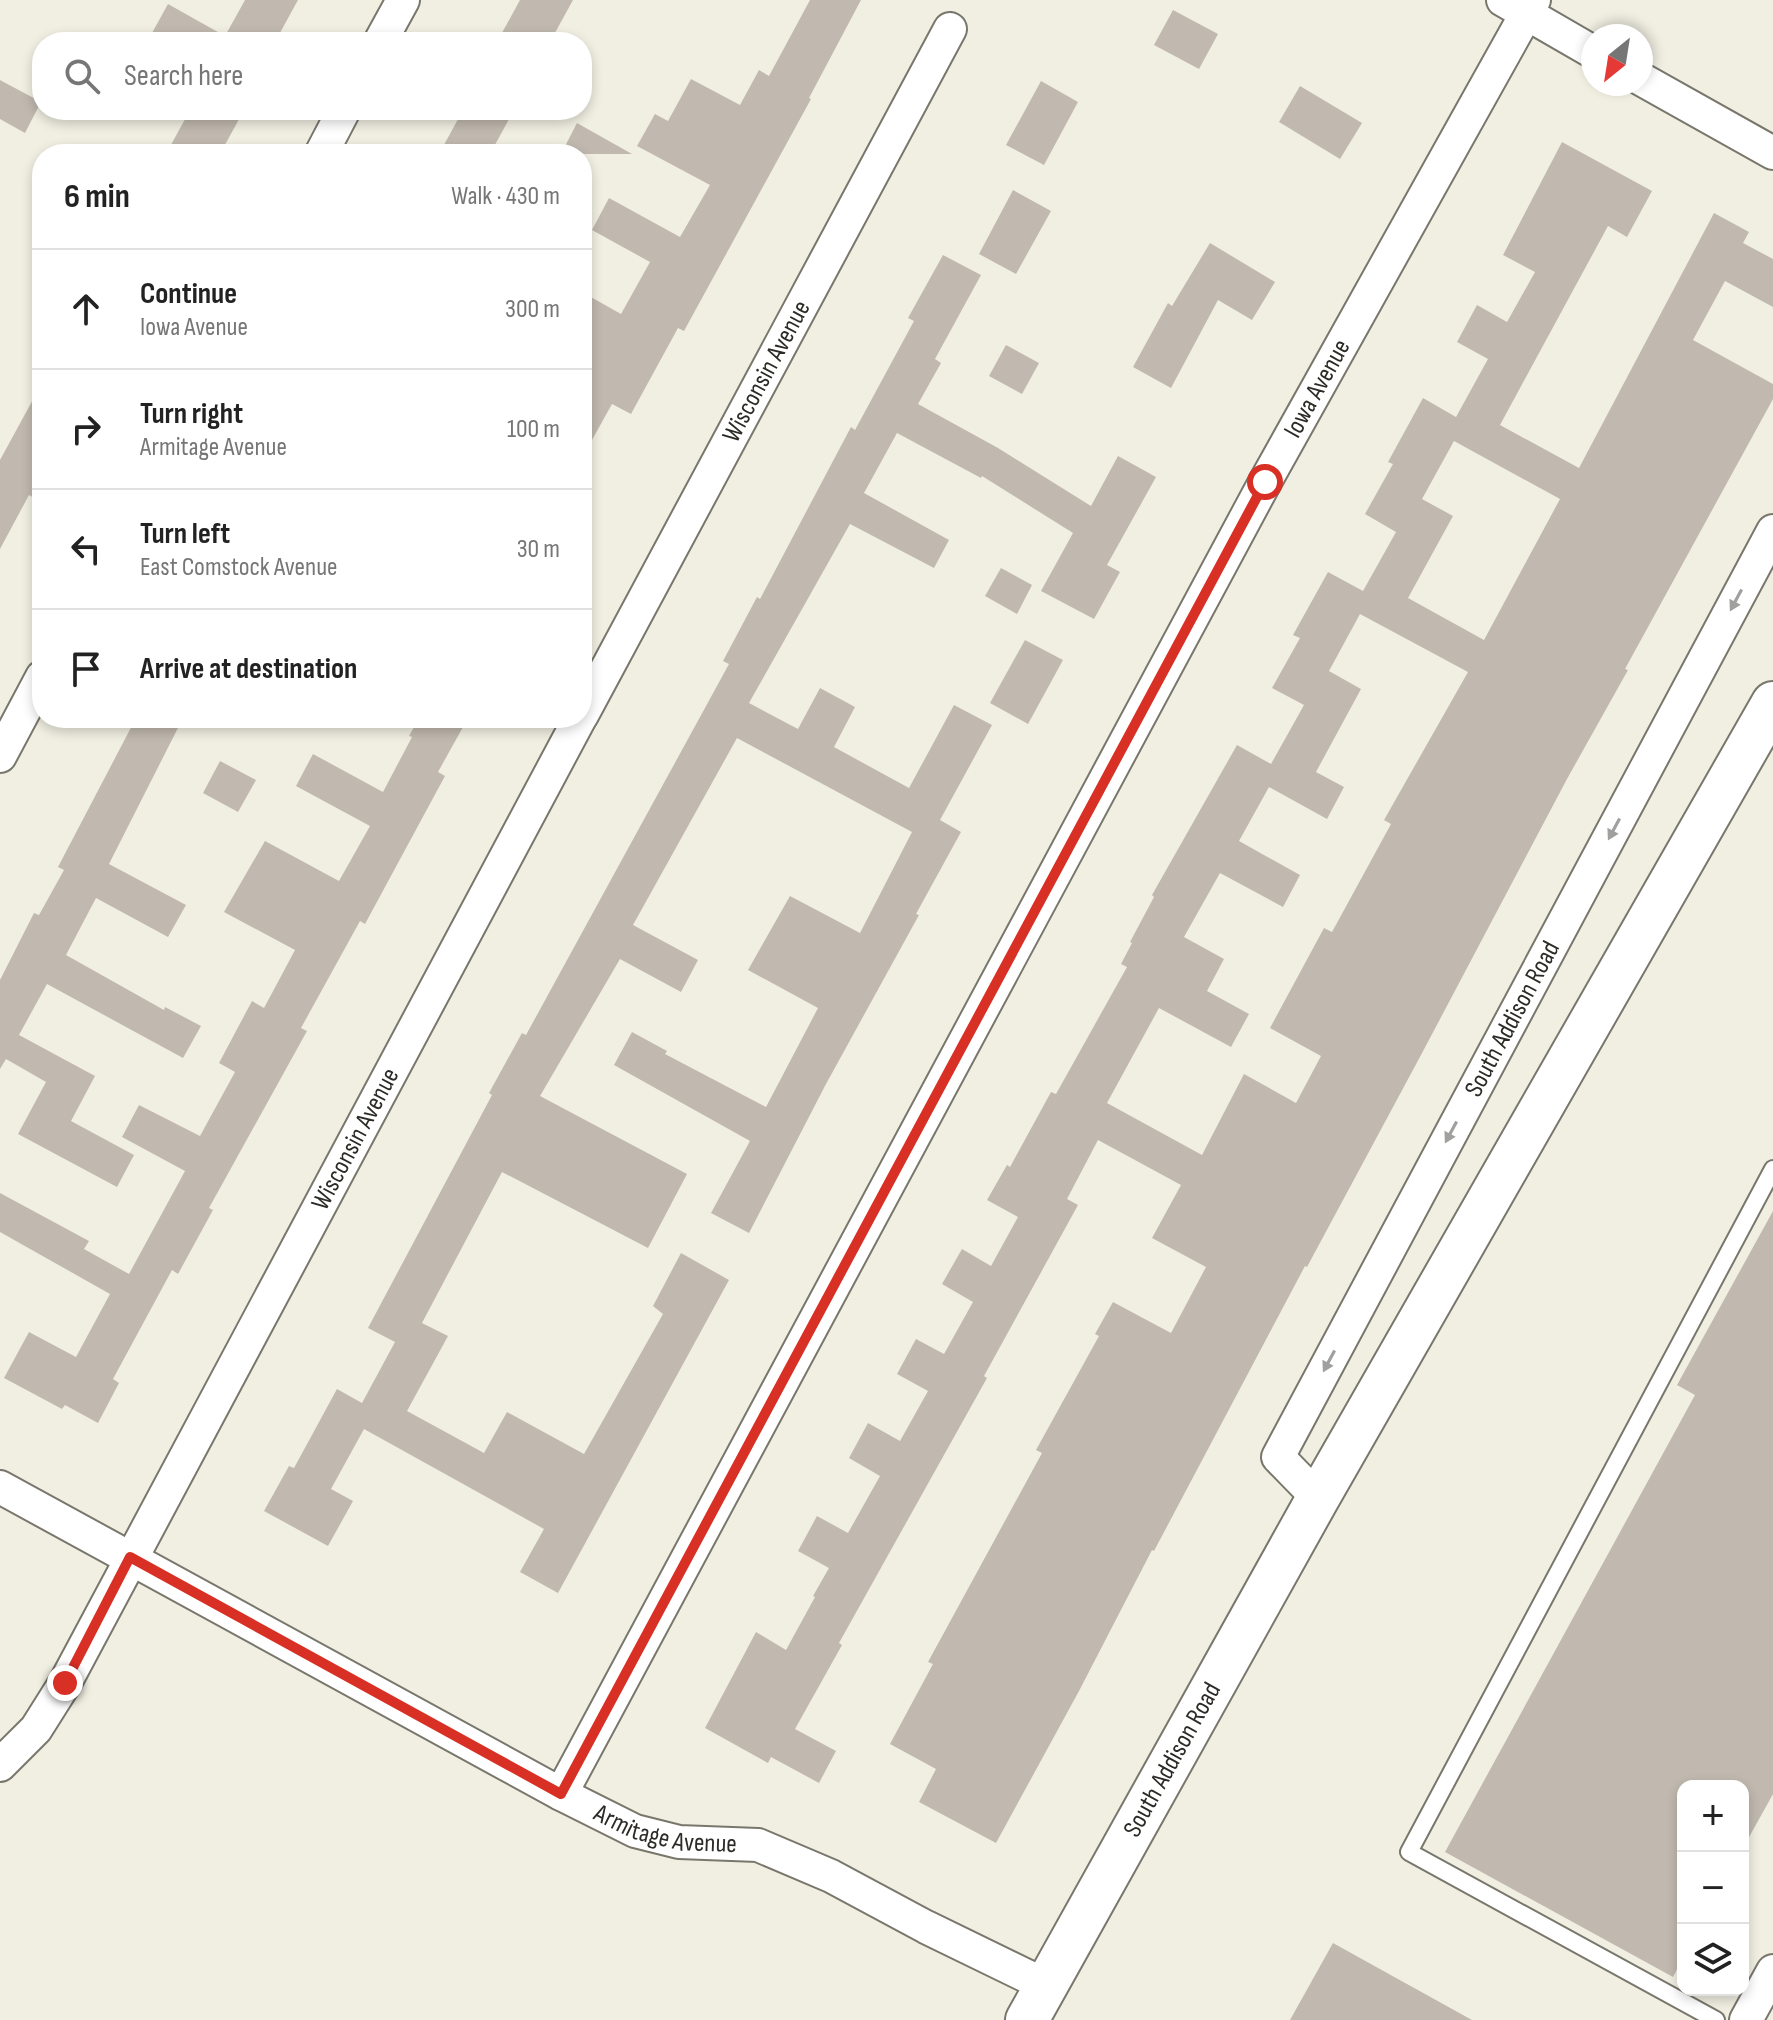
<!DOCTYPE html>
<html lang="en">
<head>
<meta charset="utf-8">
<style>
	body { margin:0; font-family:"Sofia Sans Condensed",sans-serif; background:#f2f2f2; color:#222 }
	.controls { position:absolute; right:24px; bottom:24px; display:grid; overflow:hidden; border-radius:16px; box-shadow:0 4px 12px #0003 }
	.controls button { width:72px; height:72px; display:grid; place-items:center; padding:0; border:0; border-bottom:2px solid #e0e0e0; background:#fff; color:#222; font:40px sans-serif }
	.compass { position:absolute; left:1581px; top:24px; width:72px; height:72px; border-radius:50%; background:#fff; box-shadow:0 4px 12px #0003; rotate:210deg }
	.stop { position:absolute; width:24px; height:24px; margin:-18px; border:6px solid #d93025; border-radius:50%; background:#fff }
	.stop.end { background:#d93025; border-color:#fff; box-shadow:0 2px 8px #0008 }
	.list { margin:0; padding:0; list-style:none }
	h2 { display:flex; justify-content:space-between; align-items:center; height:104px; margin:0; padding:0 32px; font-size:34px }
	h2 small { font-size:26px; font-weight:400; color:#767676 }
	.list li { display:grid; grid-template-columns:52px 1fr auto; gap:24px; align-items:center; box-sizing:border-box; height:120px; padding:0 32px; border-top:2px solid #e0e0e0 }
	.list b { display:block; font-size:30px; white-space:nowrap }
	.list p { margin:0; font-size:26px; white-space:nowrap; color:#767676 }
	.list em { font-size:26px; font-style:normal; color:#767676 }
	.icon { flex:none; width:44px; height:44px; fill:none; stroke:currentColor; stroke-width:2; stroke-linecap:round; stroke-linejoin:round }
	.map { position:relative; flex:none; width:1773px; height:2020px; overflow:hidden }
	.search { position:absolute; background:#fff; box-shadow:0 4px 12px #0003; left:32px; top:32px; width:560px; height:88px; display:flex; align-items:center; gap:20px; box-sizing:border-box; padding:0 28px; border-radius:32px; color:#767676; font-size:30px }
	.panel { position:absolute; background:#fff; box-shadow:0 4px 12px #0003; left:32px; top:144px; width:560px; height:584px; border-radius:32px }
	.map>svg:first-child { display:block }
	.building { fill:#c1b9af; fill-rule:evenodd }
	.lines { fill:none; stroke-linecap:round; stroke-linejoin:round }
	.service-casing { stroke:#79776c; stroke-width:20 }
	.minor-casing { stroke:#79776c; stroke-width:36 }
	.tertiary-casing { stroke:#79776c; stroke-width:46 }
	.service { stroke:#fff; stroke-width:16 }
	.minor { stroke:#fff; stroke-width:32 }
	.tertiary { stroke:#fff; stroke-width:42 }
	.oneway { fill:#a0a09e }
	.route { stroke:#d93025; stroke-width:10 }
	.labels { text-anchor:middle; dominant-baseline:central; stroke-width:6; stroke-linejoin:round; paint-order:stroke }
	.street-label { font-size:26px; fill:#2c2b27; stroke:#fff }
</style>
</head>
<body>
<div class="map">
<svg width="1773" height="2020" viewBox="0 0 1773 2020">
	<rect width="100%" height="100%" fill="#f1efe2"/>
	<!-- building -->
	<g class="building">
		<polygon points="245,0 298,0 275,42 147,42 168,4 225,36"/>
		<polygon points="520,0 573,0 550,42 497,42"/>
		<polygon points="810,0 861,0 809,98 811,99 684,331 678,328 631,414 612,404 582,458 582,292 621,314 650,262 592,230 609,198 680,237 710,185 637,146 655,114 668,121 691,79 740,105 759,70 769,76"/>
		<polygon points="1173,10 1218,34 1199,69 1154,45"/>
		<polygon points="0,80 41,102 25,133 0,119"/>
		<polygon points="1041,81 1078,102 1044,165 1006,145"/>
		<polygon points="1300,86 1362,123 1340,159 1279,122"/>
		<polygon points="190,110 244,110 220,154 166,154"/>
		<polygon points="463,110 514,110 490,154 439,154"/>
		<polygon points="577,123 632,154 561,154"/>
		<path d="M1562,142l90,49 -25,46 -19,-11 -108,199 79,43 135,-255 35,19 -6,11 30,16v48l-48,-26 -32,59 80,44v15l-148,270 3,1 -61,109 -146,276 -114,212 -2,-1 -151,285 -2,-1 -73,141 -83,152 -77,-41 17,-33 -46,-25 43,-80 -5,-2 114,-209 -6,-3 63,-114 -4,-2 18,-32 58,31 35,-66 -54,-29 29,-53 -83,-45 -31,59 11,6 -94,171 3,2 -148,265 3,2 -47,84 41,22 -17,32 -48,-26 -3,6 -63,-35 51,-96 30,18 29,-53 -2,-1 16,-28 -31,-17 19,-35 31,17 32,-57 -31,-18 19,-35 32,18 28,-50 -31,-17 19,-35 28,15 29,-52 -31,-18 20,-35 29,17 27,-49 -31,-17 20,-35 3,2 41,-75 5,2 71,-127 -6,-3 11,-21 -2,-1 24,-45 -2,-2 85,-150 34,19 33,-59 -32,-17 28,-50 -7,-3 35,-63 35,19 33,-59 -31,-18 28,-50 -5,-2 35,-64 33,19 32,-58 -31,-17 20,-37 30,17 28,-50 -32,-17zM1454,441l106,58 -76,141 -76,-42 45,-82 -31,-17zM1360,614l108,58 -84,148 7,4 -59,108 -8,-4 -54,100 51,28 -25,47 -52,-29 -42,81 -95,-52 52,-95 72,39 18,-33 -42,-23 17,-32 -40,-22 36,-64 63,34 17,-32 -61,-34 30,-54 58,32 17,-32 -28,-15 45,-83 -32,-18z"/>
		<polygon points="1013,190 1051,211 1016,274 979,254"/>
		<polygon points="1210,243 1275,282 1252,320 1218,300 1171,388 1133,367 1168,303 1172,306"/>
		<polygon points="943,255 981,275 935,359 941,363 918,404 998,448 1091,506 1118,456 1156,477 1107,565 1120,572 1094,619 1041,591 1073,533 982,476 981,478 897,433 864,493 949,540 934,568 850,524 749,703 798,729 820,688 855,707 834,747 909,788 954,705 992,725 940,820 961,832 916,914 919,915 826,1084 749,1233 711,1213 750,1141 614,1065 632,1032 667,1051 665,1054 766,1107 818,1008 748,970 790,896 860,933 912,832 737,738 633,925 698,960 681,992 620,959 540,1096 687,1174 648,1248 502,1172 422,1323 448,1336 407,1411 484,1453 507,1412 584,1454 663,1314 653,1306 681,1253 729,1280 558,1593 520,1572 544,1529 364,1429 331,1489 353,1501 328,1546 264,1511 289,1466 294,1468 337,1389 362,1403 395,1342 368,1328 492,1095 489,1093 522,1033 526,1035 729,664 723,661 757,597 760,599 851,427 855,430 914,321 908,318"/>
		<polygon points="1006,345 1039,363 1022,394 989,376"/>
		<polygon points="42,383 42,483 34,498 29,495 0,549 0,460"/>
		<polygon points="1001,568 1032,585 1017,614 985,596"/>
		<polygon points="1025,640 1063,660 1028,724 990,703"/>
		<polygon points="136,718 183,718 109,864 186,905 168,937 96,898 66,955 164,1010 165,1007 201,1026 183,1058 47,984 19,1035 95,1076 71,1121 134,1155 117,1187 18,1134 46,1082 6,1059 0,1069 0,980 34,913 39,915 64,870 58,867"/>
		<polygon points="419,718 468,718 438,772 445,776 365,924 360,921 301,1028 307,1031 209,1208 213,1210 178,1274 172,1270 113,1379 119,1383 98,1423 65,1405 62,1409 4,1378 29,1332 76,1357 110,1294 0,1232 0,1193 89,1241 84,1249 129,1274 185,1171 122,1137 139,1105 200,1136 235,1072 219,1063 252,1001 264,1008 295,950 224,912 265,841 339,881 370,826 296,786 313,754 383,792 412,737 409,736"/>
		<polygon points="220,761 256,780 238,812 203,793"/>
		<polygon points="1773,1211 1773,1794 1743,1848 1743,1786 1683,1786 1683,1958 1673,1977 1445,1852 1695,1395 1677,1385"/>
		<polygon points="1333,1943 1472,2020 1290,2020"/>
	</g>
	<g class="lines">
		<!-- service casing -->
		<g class="service-casing">
			<polyline id="service" points="1716,2020 1409,1852 1773,1169"/>
		</g>
		<!-- minor casing -->
		<g class="minor-casing">
			<g id="minor">
				<polyline points="1503,0 1593,52"/>
				<polyline points="380,42 403,0"/>
				<polyline points="1641,79 1773,153"/>
				<polyline points="321,154 344,110"/>
				<path id="s1" d="M582,715l368,-686"/>
				<polyline points="0,756 42,677"/>
				<path id="s2" d="M0,1487l561,307 74,37 44,11 79,3 73,31 95,51 119,58"/>
				<path id="s3" d="M1318,1498l-40,-41 495,-926"/>
				<path id="s4" d="M0,1765l36,-36 29,-46 515,-965"/>
				<path id="s5" d="M561,1794l704,-1312 269,-482"/>
				<polyline points="1746,2020 1773,1971"/>
			</g>
		</g>
		<!-- tertiary casing -->
		<g class="tertiary-casing">
			<g id="tertiary">
				<path id="s6" d="M1027,2020l291,-522 455,-795"/>
			</g>
		</g>
		<!-- service -->
		<use href="#service" class="service"/>
		<!-- minor -->
		<use href="#minor" class="minor"/>
		<!-- tertiary -->
		<use href="#tertiary" class="tertiary"/>
	</g>
	<!-- one-way arrows -->
	<defs><path id="oneway-solid" d="M-6-.8H1V-3.2L6.5 0L1 3.2V.8H-6Z" transform="scale(2)"/></defs>
	<g class="oneway">
		<use href="#oneway-solid" transform="translate(1736 600) rotate(118)"/>
		<use href="#oneway-solid" transform="translate(1614 829) rotate(118)"/>
		<use href="#oneway-solid" transform="translate(1451 1132) rotate(118)"/>
		<use href="#oneway-solid" transform="translate(1329 1361) rotate(118)"/>
	</g>
	<g class="lines">
		<!-- route -->
		<polyline class="route" points="65,1683 130,1557 561,1794 1265,482"/>
	</g>
	<g class="labels">
		<!-- street labels -->
		<g class="street-label">
			<text stroke="none"><textPath href="#s1" startOffset="390">Wisconsin Avenue</textPath></text>
			<text stroke="none"><textPath href="#s5" startOffset="1596">Iowa Avenue</textPath></text>
			<text stroke="none"><textPath href="#s3" startOffset="554">South Addison Road</textPath></text>
			<text stroke="none"><textPath href="#s4" startOffset="722">Wisconsin Avenue</textPath></text>
			<text stroke="none"><textPath href="#s6" startOffset="298">South Addison Road</textPath></text>
			<text stroke="none"><textPath href="#s2" startOffset="752">Armitage Avenue</textPath></text>
		</g>
	</g>
</svg>
<div class="controls">
<button>+</button>
<button>−</button>
<button><svg class="icon" aria-label="layers" viewBox="0 0 24 24"><path d="M12 4l9 5-9 5-9-5zM3 14l9 5 9-5"/></svg></button>
</div>
<svg class="compass" viewBox="-18 -18 36 36"><path d="M0-13l5 13h-10z" fill="#e53935"/><path d="M0 13l5-13h-10z" fill="#767676"/></svg>
<div class="stop" style="left:1265px;top:482px"></div>
<div class="stop end" style="left:65px;top:1683px"></div>
<div class="search"><svg class="icon" aria-label="search" viewBox="0 0 24 24"><circle cx="10" cy="10" r="6"/><path d="M15 15l6 6"/></svg>Search here</div>
<section class="panel">
<h2>6 min<small>Walk · 430 m</small></h2>
<ul class="list">
<li><svg class="icon" aria-label="ahead" viewBox="0 0 24 24"><path d="M12 20V5M6 11l6-6 6 6"/></svg><div><b>Continue</b><p>Iowa Avenue</p></div><em>300 m</em></li>
<li><svg class="icon" aria-label="right" viewBox="0 0 24 24"><path d="M7 20v-9h11M14 6l5 5-5 5"/></svg><div><b>Turn right</b><p>Armitage Avenue</p></div><em>100 m</em></li>
<li><svg class="icon" aria-label="left" viewBox="0 0 24 24"><path d="M17 20v-9H6M10 6l-5 5 5 5"/></svg><div><b>Turn left</b><p>East Comstock Avenue</p></div><em>30 m</em></li>
<li><svg class="icon" aria-label="arrive" viewBox="0 0 24 24"><path d="M6 21V4h12l-3 4 3 4H6"/></svg><div><b>Arrive at destination</b></div></li>
</ul>
</section>
</div>
</body>
</html>
